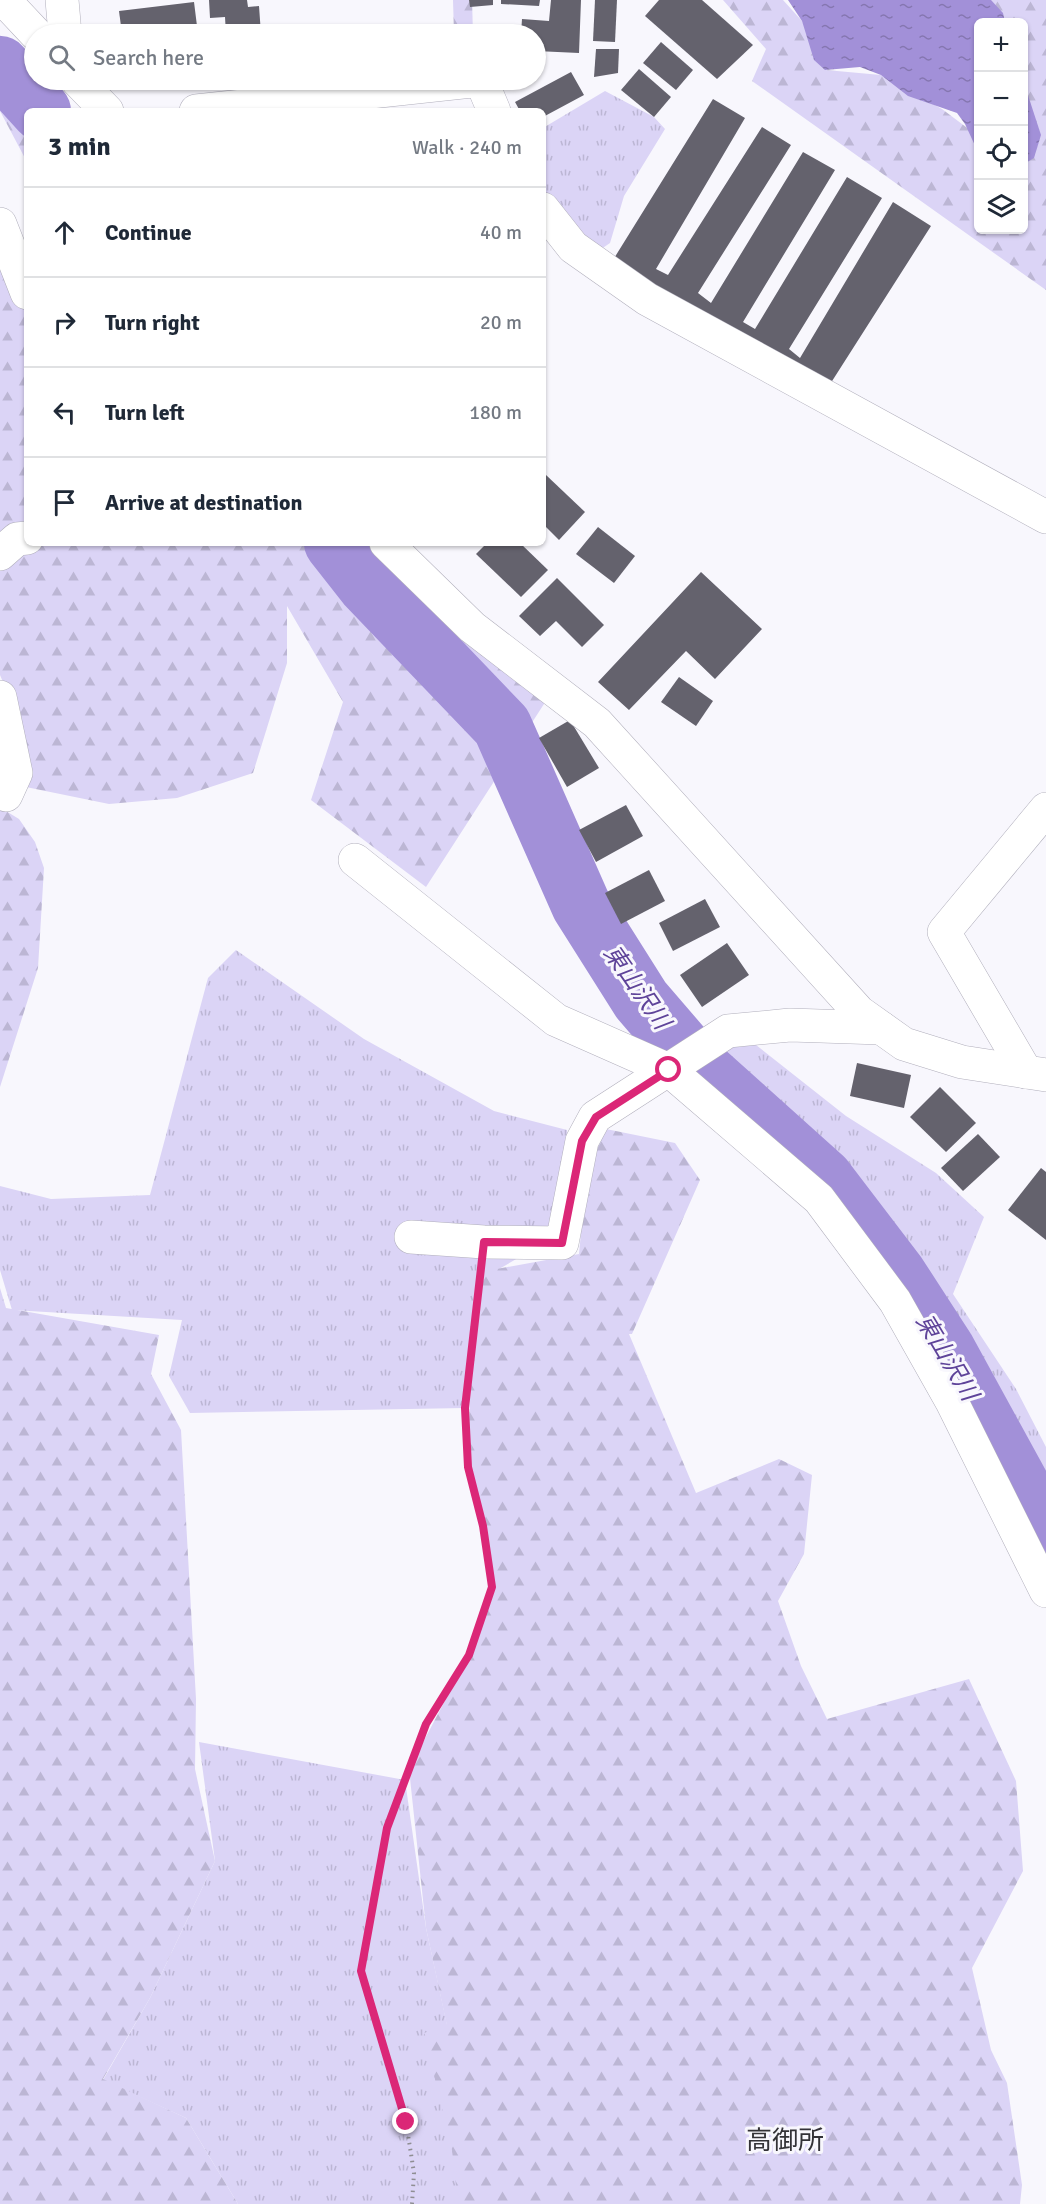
<!DOCTYPE html>
<html lang="en">
<head>
<meta charset="utf-8">
<style>
	body { margin:0; font-family:Signika,"Noto Sans JP",sans-serif; background:#f6f6f7; color:#1f2937 }
	.controls { position:absolute; right:18px; top:18px; display:grid; overflow:hidden; border-radius:9px; box-shadow:0 2px 4px #0004 }
	.controls button { width:54px; height:54px; display:grid; place-items:center; padding:0; border:0; border-bottom:2px solid #e0e1e3; background:#fff; color:#1f2937; font:30px sans-serif }
	.stop { position:absolute; width:18px; height:18px; margin:-14px; border:4px solid #db2777; border-radius:50%; background:#fff }
	.stop.end { background:#db2777; border-color:#fff; box-shadow:0 2px 6px #0008 }
	.list { margin:0; padding:0; list-style:none }
	h2 { display:flex; justify-content:space-between; align-items:center; height:78px; margin:0; padding:0 24px; font-size:26px }
	h2 small { font-size:20px; font-weight:400; color:#747a83 }
	.list li { display:grid; grid-template-columns:39px 1fr auto; gap:18px; align-items:center; box-sizing:border-box; height:90px; padding:0 24px; border-top:2px solid #e0e1e3 }
	.list b { display:block; font-size:22px; white-space:nowrap }
	.list em { font-size:20px; font-style:normal; color:#747a83 }
	.icon { flex:none; width:33px; height:33px; fill:none; stroke:currentColor; stroke-width:2; stroke-linecap:round; stroke-linejoin:round }
	.map { position:relative; flex:none; width:1046px; height:2204px; overflow:hidden }
	.search { position:absolute; background:#fff; box-shadow:0 2px 4px #0004; left:24px; top:24px; width:522px; height:66px; display:flex; align-items:center; gap:15px; box-sizing:border-box; padding:0 21px; border-radius:33px; color:#747a83; font-size:22px }
	.panel { position:absolute; background:#fff; box-shadow:0 2px 4px #0004; left:24px; top:108px; width:522px; height:438px; border-radius:9px }
	.map>svg:first-child { display:block }
	.grass { fill:url(#grass-tufts) }
	.forest { fill:url(#forest-firs) }
	.water { fill:url(#water-ripples) }
	.lines { fill:none; stroke-linecap:round; stroke-linejoin:round }
	.river { stroke:#a290d8; stroke-width:60 }
	.building { fill:#64626d }
	.street-casing { stroke:#b1afbc; stroke-width:34 }
	.path { stroke:#8f8e93; stroke-width:4; stroke-dasharray:1.5 4.5; stroke-linecap:butt }
	.street { stroke:#fff; stroke-width:33 }
	.route { stroke:#db2777; stroke-width:8 }
	.labels { text-anchor:middle; dominant-baseline:central; stroke-width:6; stroke-linejoin:round; paint-order:stroke }
	.water-label { font-size:24px; font-style:italic; fill:#5e4399; stroke:#f8f7fd }
	.quarter-label { font-size:26px; fill:#333237; stroke:#f8f7fd }
</style>
</head>
<body>
<div class="map">
<svg width="1046" height="2204" viewBox="0 0 1046 2204">
	<defs>
		<pattern id="grass-tufts" width="24" height="20" patternUnits="userSpaceOnUse" patternTransform="scale(1.5)"><rect width="24" height="20" fill="#dbd4f6"/><path d="M3 7l-1-3M5 7V3M7 7l1-3M15 17l-1-3M17 17v-4M19 17l1-3" fill="none" stroke="#bcb6d4"/></pattern>
		<pattern id="forest-firs" width="22" height="20" patternUnits="userSpaceOnUse" patternTransform="scale(1.5)"><rect width="22" height="20" fill="#dbd4f6"/><path d="M5 1l3.5 6h-7zM16 11l3.5 6h-7z" fill="#bcb6d4"/></pattern>
		<pattern id="water-ripples" width="26" height="14" patternUnits="userSpaceOnUse" patternTransform="scale(1.5)"><rect width="26" height="14" fill="#a290d8"/><path d="M2 4q2-2 4 0t4 0M15 11q2-2 4 0t4 0" fill="none" stroke="#8576b0"/></pattern>
	</defs>
	<rect width="100%" height="100%" fill="#f8f7fd"/>
	<!-- grass -->
	<g class="grass">
		<polygon points="605,91 654,117 665,129 624,196 610,243 594,254 543,194 543,128"/>
		<polygon points="236,950 364,1039 494,1111 567,1130 565,1231 480,1280 465,1408 190,1413 169,1376 182,1320 12,1310 0,1270 0,1186 51,1199 150,1195 208,978"/>
		<polygon points="737,1030 846,1116 936,1173 984,1217 953,1294 1016,1389 1046,1447 1046,1578 870,1253 686,1074"/>
		<polygon points="199,1742 405,1780 426,1928 486,2204 238,2204 186,2118 103,2080 150,1998 215,1861"/>
	</g>
	<!-- forest -->
	<g class="forest">
		<polygon points="453,0 472,0 473,34 454,34"/>
		<polygon points="723,0 783,0 802,21 826,70 881,75 942,109 978,136 978,230 1024,230 1024,22 995,22 985,0 1046,0 1046,290 752,81 766,49"/>
		<polygon points="0,35 34,73 34,80 41,80 71,111 27,111 27,162 0,111"/>
		<polygon points="0,247 27,316 27,543 396,543 553,690 426,887 311,800 343,702 287,606 287,663 253,773 177,798 109,804 21,786 20,722 0,675"/>
		<polygon points="0,714 1,808 19,819 35,842 44,868 38,968 0,1087"/>
		<polygon points="591,1126 675,1143 700,1180 632,1334 629,1334 696,1493 779,1459 812,1475 804,1554 778,1601 801,1666 827,1719 969,1679 1016,1781 1023,1871 972,1968 991,2050 1007,2083 1022,2185 1020,2204 458,2204 452,2150 424,2033 447,2026 426,1928 409,1769 469,1655 492,1587 468,1467 471,1354 480,1272 579,1254"/>
		<polygon points="0,1288 6,1308 159,1335 151,1374 181,1430 196,1699 195,1769 215,1861 150,1998 103,2079 186,2118 238,2204 0,2204"/>
	</g>
	<!-- water -->
	<g class="water">
		<polygon points="788,0 991,0 1003,13 1005,22 978,22 978,152 965,124 957,113 908,96 881,75 860,67 825,70 814,60 802,21"/>
		<polygon points="1024,83 1041,135 1034,158 1024,164"/>
	</g>
	<g class="lines">
		<!-- river -->
		<g class="river">
			<polyline points="0,66 41,111"/>
			<polyline points="334,543 367,585 502,726 581,905 641,1000 696,1064 823,1178 897,1275 945,1349 1046,1533"/>
		</g>
	</g>
	<!-- building -->
	<g class="building">
		<polygon points="209,0 247,0 248,7 259,6 261,34 226,34 225,17 210,18"/>
		<polygon points="469,0 493,0 493,5 470,7"/>
		<polygon points="501,0 540,0 539,6 501,4"/>
		<polygon points="551,0 581,0 579,53 536,51 536,34 521,34 522,19 549,21"/>
		<polygon points="595,0 617,0 615,42 593,41"/>
		<polygon points="659,0 702,0 753,45 717,79 645,16"/>
		<polygon points="194,2 198,34 122,34 119,11"/>
		<polygon points="661,42 693,70 676,90 643,63"/>
		<polygon points="596,49 619,49 618,73 594,77"/>
		<polygon points="639,69 671,97 654,117 621,90"/>
		<polygon points="571,72 584,95 543,117 543,111 520,111 515,102"/>
		<polygon points="713,99 745,118 656,269 668,275 762,127 791,145 698,293 711,303 803,152 835,170 743,322 755,329 847,177 882,198 789,349 800,358 893,202 931,226 827,389 608,268"/>
		<polygon points="546,475 585,512 559,540 543,524 543,478"/>
		<polygon points="598,527 635,556 614,583 576,554"/>
		<polygon points="487,543 520,543 548,570 521,597 476,554"/>
		<polygon points="701,572 762,629 715,679 686,651 629,710 598,682"/>
		<polygon points="557,578 604,625 582,647 556,621 540,636 519,616"/>
		<polygon points="679,677 713,701 696,726 661,702"/>
		<polygon points="570,720 599,768 567,787 539,738"/>
		<polygon points="626,805 643,836 596,862 579,830"/>
		<polygon points="649,870 665,901 621,924 605,893"/>
		<polygon points="705,899 720,927 673,951 659,923"/>
		<polygon points="727,943 749,975 702,1007 680,975"/>
		<polygon points="857,1063 911,1075 904,1108 850,1096"/>
		<polygon points="940,1087 976,1123 946,1152 910,1117"/>
		<polygon points="978,1134 1000,1157 963,1191 941,1168"/>
		<polygon points="1041,1168 1046,1172 1046,1240 1008,1210"/>
	</g>
	<g class="lines">
		<!-- street casing -->
		<g class="street-casing">
			<g id="street">
				<polyline points="4,0 36,34"/>
				<polyline points="62,0 65,34"/>
				<polyline points="77,80 107,111"/>
				<polyline points="196,111 481,80 494,111"/>
				<polyline points="543,209 573,247 647,299 1046,517"/>
				<polyline points="0,224 27,293"/>
				<polyline points="386,543 472,627 597,723 859,1012 904,1044 962,1062 1046,1075"/>
				<polyline points="0,554 17,539 27,538"/>
				<polyline points="0,697 16,773 6,795"/>
				<polyline points="355,860 556,1020 669,1070 819,1199 895,1301 952,1402 1046,1591"/>
				<polyline points="1026,1072 944,932 1046,809"/>
				<polyline points="411,1237 484,1242 562,1243 582,1141 595,1117 728,1031 790,1025 881,1028"/>
			</g>
		</g>
		<!-- path -->
		<polyline class="path" points="412,2204 414,2173 406,2122 361,1971 387,1828 426,1724 469,1655 492,1587 483,1526 468,1467 465,1408 480,1275"/>
		<!-- street -->
		<use href="#street" class="street"/>
	</g>
	<g class="lines">
		<!-- route -->
		<polyline class="route" points="406,2122 361,1971 387,1828 426,1724 469,1655 492,1587 483,1526 468,1467 465,1408 484,1242 562,1243 582,1141 596,1117 669,1070"/>
	</g>
	<g class="labels">
		<!-- water labels -->
		<g class="water-label">
			<text transform="translate(637 987) rotate(55)">東山沢川</text>
			<text transform="translate(947 1357) rotate(59)">東山沢川</text>
		</g>
		<!-- quarter labels -->
		<g class="quarter-label">
			<text x="785" y="2141">高御所</text>
		</g>
	</g>
</svg>
<div class="controls">
<button>+</button>
<button>−</button>
<button><svg class="icon" aria-label="locate" viewBox="0 0 24 24"><circle cx="12" cy="12" r="6"/><path d="M12 2v4M12 18v4M2 12h4M18 12h4"/></svg></button>
<button><svg class="icon" aria-label="layers" viewBox="0 0 24 24"><path d="M12 4l9 5-9 5-9-5zM3 14l9 5 9-5"/></svg></button>
</div>
<div class="stop" style="left:669px;top:1070px"></div>
<div class="stop end" style="left:406px;top:2122px"></div>
<div class="search"><svg class="icon" aria-label="search" viewBox="0 0 24 24"><circle cx="10" cy="10" r="6"/><path d="M15 15l6 6"/></svg>Search here</div>
<section class="panel">
<h2>3 min<small>Walk · 240 m</small></h2>
<ul class="list">
<li><svg class="icon" aria-label="ahead" viewBox="0 0 24 24"><path d="M12 20V5M6 11l6-6 6 6"/></svg><div><b>Continue</b></div><em>40 m</em></li>
<li><svg class="icon" aria-label="right" viewBox="0 0 24 24"><path d="M7 20v-9h11M14 6l5 5-5 5"/></svg><div><b>Turn right</b></div><em>20 m</em></li>
<li><svg class="icon" aria-label="left" viewBox="0 0 24 24"><path d="M17 20v-9H6M10 6l-5 5 5 5"/></svg><div><b>Turn left</b></div><em>180 m</em></li>
<li><svg class="icon" aria-label="arrive" viewBox="0 0 24 24"><path d="M6 21V4h12l-3 4 3 4H6"/></svg><div><b>Arrive at destination</b></div></li>
</ul>
</section>
</div>
</body>
</html>
